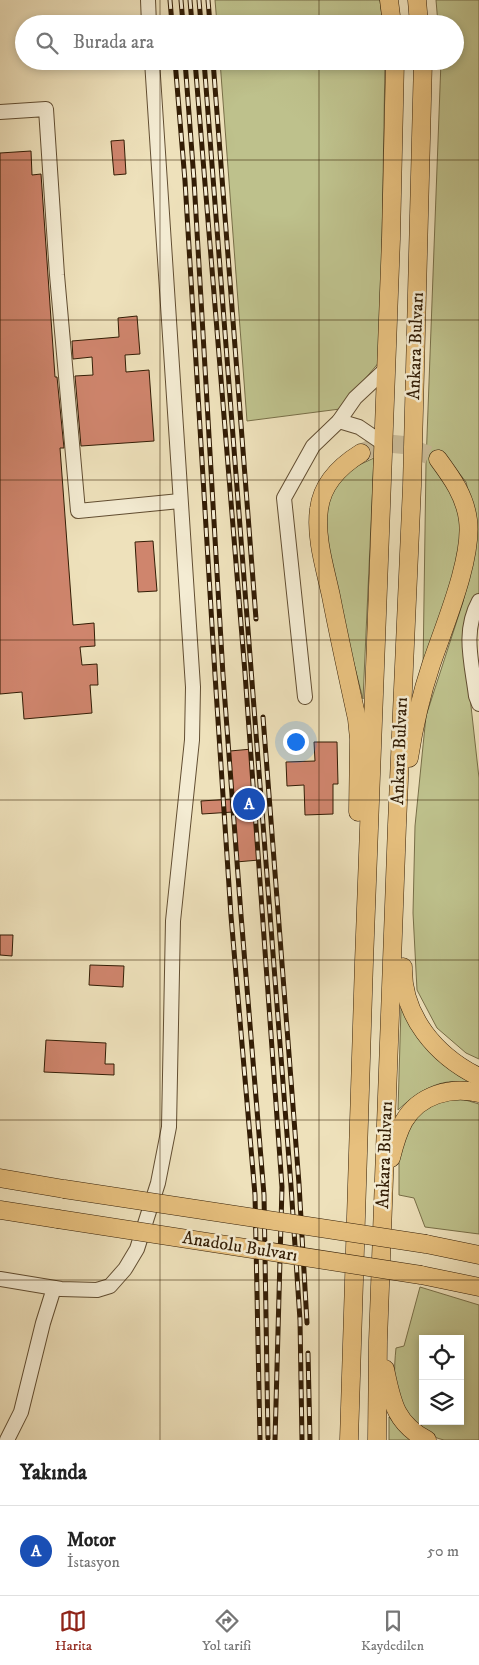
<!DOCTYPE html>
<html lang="tr">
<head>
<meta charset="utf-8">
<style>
	body { margin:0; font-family:"IM FELL DW Pica",serif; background:#f2f2f2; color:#222 }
	.controls { position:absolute; right:15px; bottom:15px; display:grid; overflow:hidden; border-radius:0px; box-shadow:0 2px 8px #0003 }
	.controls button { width:45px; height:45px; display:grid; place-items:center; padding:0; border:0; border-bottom:1px solid #e0e0e0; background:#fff; color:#222; font:25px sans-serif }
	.you { position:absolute; left:295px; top:741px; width:18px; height:18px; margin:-12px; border:4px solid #fff; border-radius:50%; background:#1a73e8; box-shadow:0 0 0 8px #1a73e833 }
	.badge { display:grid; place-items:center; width:32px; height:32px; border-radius:50%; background:#8f2418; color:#fff; font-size:16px; font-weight:700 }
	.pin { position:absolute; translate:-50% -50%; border:2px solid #fff; box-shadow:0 1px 5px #0006 }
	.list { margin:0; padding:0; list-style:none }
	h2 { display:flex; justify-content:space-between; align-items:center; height:65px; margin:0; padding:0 20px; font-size:21px }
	h2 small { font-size:16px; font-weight:400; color:#767676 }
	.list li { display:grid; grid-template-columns:32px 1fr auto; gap:15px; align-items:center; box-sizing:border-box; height:90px; padding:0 20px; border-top:1px solid #e0e0e0 }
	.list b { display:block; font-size:19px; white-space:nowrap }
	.list p { margin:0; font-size:16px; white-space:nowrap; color:#767676 }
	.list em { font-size:16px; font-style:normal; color:#767676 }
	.icon { flex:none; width:28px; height:28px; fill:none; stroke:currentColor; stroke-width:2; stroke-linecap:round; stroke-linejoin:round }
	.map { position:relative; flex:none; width:479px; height:1440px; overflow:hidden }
	.search { position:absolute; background:#fff; box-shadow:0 2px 8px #0003; left:15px; right:15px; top:15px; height:55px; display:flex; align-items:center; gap:12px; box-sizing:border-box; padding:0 18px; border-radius:28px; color:#767676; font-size:19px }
	.sheet { height:155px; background:#fff }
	nav { display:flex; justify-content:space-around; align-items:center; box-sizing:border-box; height:70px; border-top:1px solid #e0e0e0; background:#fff; font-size:14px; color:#767676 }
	nav a { display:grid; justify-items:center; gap:2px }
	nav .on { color:#8f2418 }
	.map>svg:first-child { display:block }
	.green { fill:#bec18c; stroke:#786f48; fill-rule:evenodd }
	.building { fill:#cf856d; stroke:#331d05 }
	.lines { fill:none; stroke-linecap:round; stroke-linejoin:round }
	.major-tunnel { stroke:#c9ba97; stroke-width:18; stroke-dasharray:18 9; stroke-linecap:butt }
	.minor-casing { stroke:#624e32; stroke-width:16 }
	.major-casing { stroke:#331d05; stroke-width:19 }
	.minor { stroke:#f4ecd3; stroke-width:14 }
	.major { stroke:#e7c07e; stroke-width:18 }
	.rail-casing { stroke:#331d05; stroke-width:5 }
	.rail { stroke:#f4ecd3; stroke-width:3; stroke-dasharray:9; stroke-linecap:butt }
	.major-bridge-casing { stroke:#331d05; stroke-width:19; stroke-linecap:butt }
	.major-bridge { stroke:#e7c07e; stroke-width:18 }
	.grid { fill:none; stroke:#331d05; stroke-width:1; stroke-opacity:0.55 }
	.labels { text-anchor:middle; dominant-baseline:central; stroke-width:5; stroke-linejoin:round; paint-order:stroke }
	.street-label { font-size:18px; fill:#331d05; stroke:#f4ecd3 }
</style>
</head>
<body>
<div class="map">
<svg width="479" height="1440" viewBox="0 0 479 1440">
	<rect width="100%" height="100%" fill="#eee1bb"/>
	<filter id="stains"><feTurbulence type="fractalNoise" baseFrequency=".004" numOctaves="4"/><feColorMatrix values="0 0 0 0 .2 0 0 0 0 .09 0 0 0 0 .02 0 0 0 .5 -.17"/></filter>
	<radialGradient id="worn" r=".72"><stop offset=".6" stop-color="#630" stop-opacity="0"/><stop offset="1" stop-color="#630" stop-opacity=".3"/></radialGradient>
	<!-- green -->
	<g class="green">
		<polygon points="215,0 380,0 383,24 217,24"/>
		<polygon points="436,0 479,0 479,598 463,634 479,778 479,1059 466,1053 437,1028 417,990 413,913 415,826 426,716 463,602 475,542 473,511 466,482 442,451 462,526 459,552 447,600 423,669 426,463 441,61 455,61 455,24 438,24"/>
		<polygon points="220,61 385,61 380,361 340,409 247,421"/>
		<polygon points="374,458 363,699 338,602 324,532 329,499 344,472"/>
		<path d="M401,1008l19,31 59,48c-6,-2 -13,-4 -19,-5 -24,-3 -46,13 -62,28z"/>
		<polygon points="446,1099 462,1099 479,1104 479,1234 425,1227 414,1198 399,1195 399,1152 401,1141 418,1116 429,1107"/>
		<path d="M420,1287l59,18v135c-11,0 -25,0 -35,0 -28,-6 -44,-34 -49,-60 -1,-10 0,-22 1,-32l8,-2zM423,1339h37v82h-37z"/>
		<polygon points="389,1417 398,1427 413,1440 389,1440"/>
	</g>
	<!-- building -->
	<g class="building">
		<polygon points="124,140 126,174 114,175 111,141"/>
		<polygon points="31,151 32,175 41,174 55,377 57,377 64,448 60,448 73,625 94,623 95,646 80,647 82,665 97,664 98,685 90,685 92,713 24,719 22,692 0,694 0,153"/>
		<polygon points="137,316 140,354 125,355 126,372 149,370 154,441 81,446 75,376 93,375 92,357 73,359 72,341 119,337 118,318"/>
		<polygon points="153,541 157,591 138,592 135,542"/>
		<polygon points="314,742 337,742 338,784 333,784 333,814 305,815 304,785 287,786 286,762 315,761"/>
		<polygon points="252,749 259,860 236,862 233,812 202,814 201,801 232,799 230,751"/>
		<polygon points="0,935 13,935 12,956 0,955"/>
		<polygon points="90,965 124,966 123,987 89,985"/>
		<polygon points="46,1040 106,1043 105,1064 114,1064 114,1075 44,1072"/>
	</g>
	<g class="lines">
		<!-- major-tunnel -->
		<polyline class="major-tunnel" points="361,453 383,443 404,445 438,459"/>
		<!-- minor casing -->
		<g class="minor-casing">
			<g id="minor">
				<polyline points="148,0 149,24"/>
				<polyline points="0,112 46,109 57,275 78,511 180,501"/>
				<polyline points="339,421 359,427 384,444"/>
				<path d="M479,601c-17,31 -7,62 -3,95l3,8"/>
				<polyline points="305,697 284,498 313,446 339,421 355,398 387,368"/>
				<polyline points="0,1279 61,1289 97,1290 110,1286 125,1269 137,1249 158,1183 169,1127 173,921 192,740 193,687 152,61"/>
				<polyline points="7,1440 21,1412 43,1323 54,1288"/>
			</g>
		</g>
		<!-- major casing -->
		<g class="major-casing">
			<g id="major">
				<polyline points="389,0 392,24"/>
				<polyline points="417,0 419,24"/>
				<path d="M409,758c5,-32 12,-63 22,-93 13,-39 42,-106 37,-145 -3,-24 -16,-42 -30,-61"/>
				<path d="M358,812l1,-73 -2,-20c-9,-41 -18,-82 -26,-123 -6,-28 -16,-59 -12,-87 3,-25 21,-43 42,-56"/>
				<path d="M403,967c-1,49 33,89 76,110"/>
				<path d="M391,1158c3,-12 7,-26 13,-37 15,-26 47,-35 75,-28"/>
				<polyline points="0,1178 64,1189"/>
				<polyline points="0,1210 58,1219"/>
				<polyline points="426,1244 479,1255"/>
				<polyline points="421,1275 479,1287"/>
				<path d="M385,1369c7,33 10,54 42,71"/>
				<polyline points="349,1440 364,962 391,239 395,61"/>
				<polyline points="377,1440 378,1341 397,825 412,486 423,61"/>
			</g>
		</g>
		<!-- minor -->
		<use href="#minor" class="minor"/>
		<!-- major -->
		<use href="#major" class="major"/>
		<!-- rail casing -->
		<g class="rail-casing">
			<g id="rail">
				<polyline points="170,0 172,24"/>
				<polyline points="181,0 183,24"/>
				<polyline points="190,0 192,24"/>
				<polyline points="199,0 201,24"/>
				<polyline points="208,0 210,24"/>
				<polyline points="175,61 185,181 215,675 231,916 255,1195 260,1440"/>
				<polyline points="185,61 194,180 223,675 241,915 264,1195 268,1438"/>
				<polyline points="195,61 245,673 282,1187 275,1440"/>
				<polyline points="204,61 291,1186 300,1320 302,1440"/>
				<polyline points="213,61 256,619"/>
				<polyline points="263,717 299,1184 307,1323"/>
				<polyline points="308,1353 310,1440"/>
			</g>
		</g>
		<!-- rail -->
		<use href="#rail" class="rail"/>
		<!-- major-bridge casing -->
		<g class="major-bridge-casing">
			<g id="major-bridge">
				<polyline points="64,1189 426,1244"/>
				<polyline points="58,1219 421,1275"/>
			</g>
		</g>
		<!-- major-bridge -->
		<use href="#major-bridge" class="major-bridge"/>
	</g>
	<!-- grid -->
	<path class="grid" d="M160,0v24M319,0v24M160,61v1379M319,61v1379M0,160h479M0,320h479M0,480h479M0,640h479M0,800h479M0,960h479M0,1120h479M0,1280h479"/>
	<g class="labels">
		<!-- street labels -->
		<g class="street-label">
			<text transform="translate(416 346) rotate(-88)">Ankara Bulvarı</text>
			<text transform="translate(400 751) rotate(-88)">Ankara Bulvarı</text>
			<text transform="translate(385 1155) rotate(-88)">Ankara Bulvarı</text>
			<text transform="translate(240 1247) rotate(9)">Anadolu Bulvarı</text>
		</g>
	</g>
	<rect width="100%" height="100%" filter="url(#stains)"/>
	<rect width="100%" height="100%" fill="url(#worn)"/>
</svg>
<div class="controls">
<button><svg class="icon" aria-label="locate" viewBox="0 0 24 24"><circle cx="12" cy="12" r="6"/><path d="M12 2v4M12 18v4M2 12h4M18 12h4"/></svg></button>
<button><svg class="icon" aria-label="layers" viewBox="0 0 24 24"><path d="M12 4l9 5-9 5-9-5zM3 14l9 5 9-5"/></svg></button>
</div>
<div class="you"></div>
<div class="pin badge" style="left:249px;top:804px;background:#1a4fb4">A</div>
<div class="search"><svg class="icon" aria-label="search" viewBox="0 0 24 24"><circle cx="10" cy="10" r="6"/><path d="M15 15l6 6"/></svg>Burada ara</div>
</div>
<section class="sheet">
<h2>Yakında<small></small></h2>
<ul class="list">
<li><span class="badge" style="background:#1a4fb4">A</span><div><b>Motor</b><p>İstasyon</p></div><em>50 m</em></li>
</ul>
</section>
<nav>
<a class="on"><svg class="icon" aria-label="map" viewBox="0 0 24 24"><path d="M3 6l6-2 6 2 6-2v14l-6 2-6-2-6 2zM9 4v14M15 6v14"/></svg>Harita</a>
<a><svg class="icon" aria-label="directions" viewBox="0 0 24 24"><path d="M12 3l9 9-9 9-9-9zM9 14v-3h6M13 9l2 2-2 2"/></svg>Yol tarifi</a>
<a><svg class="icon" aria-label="saved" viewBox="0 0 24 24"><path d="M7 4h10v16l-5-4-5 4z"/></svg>Kaydedilen</a>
</nav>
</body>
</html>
